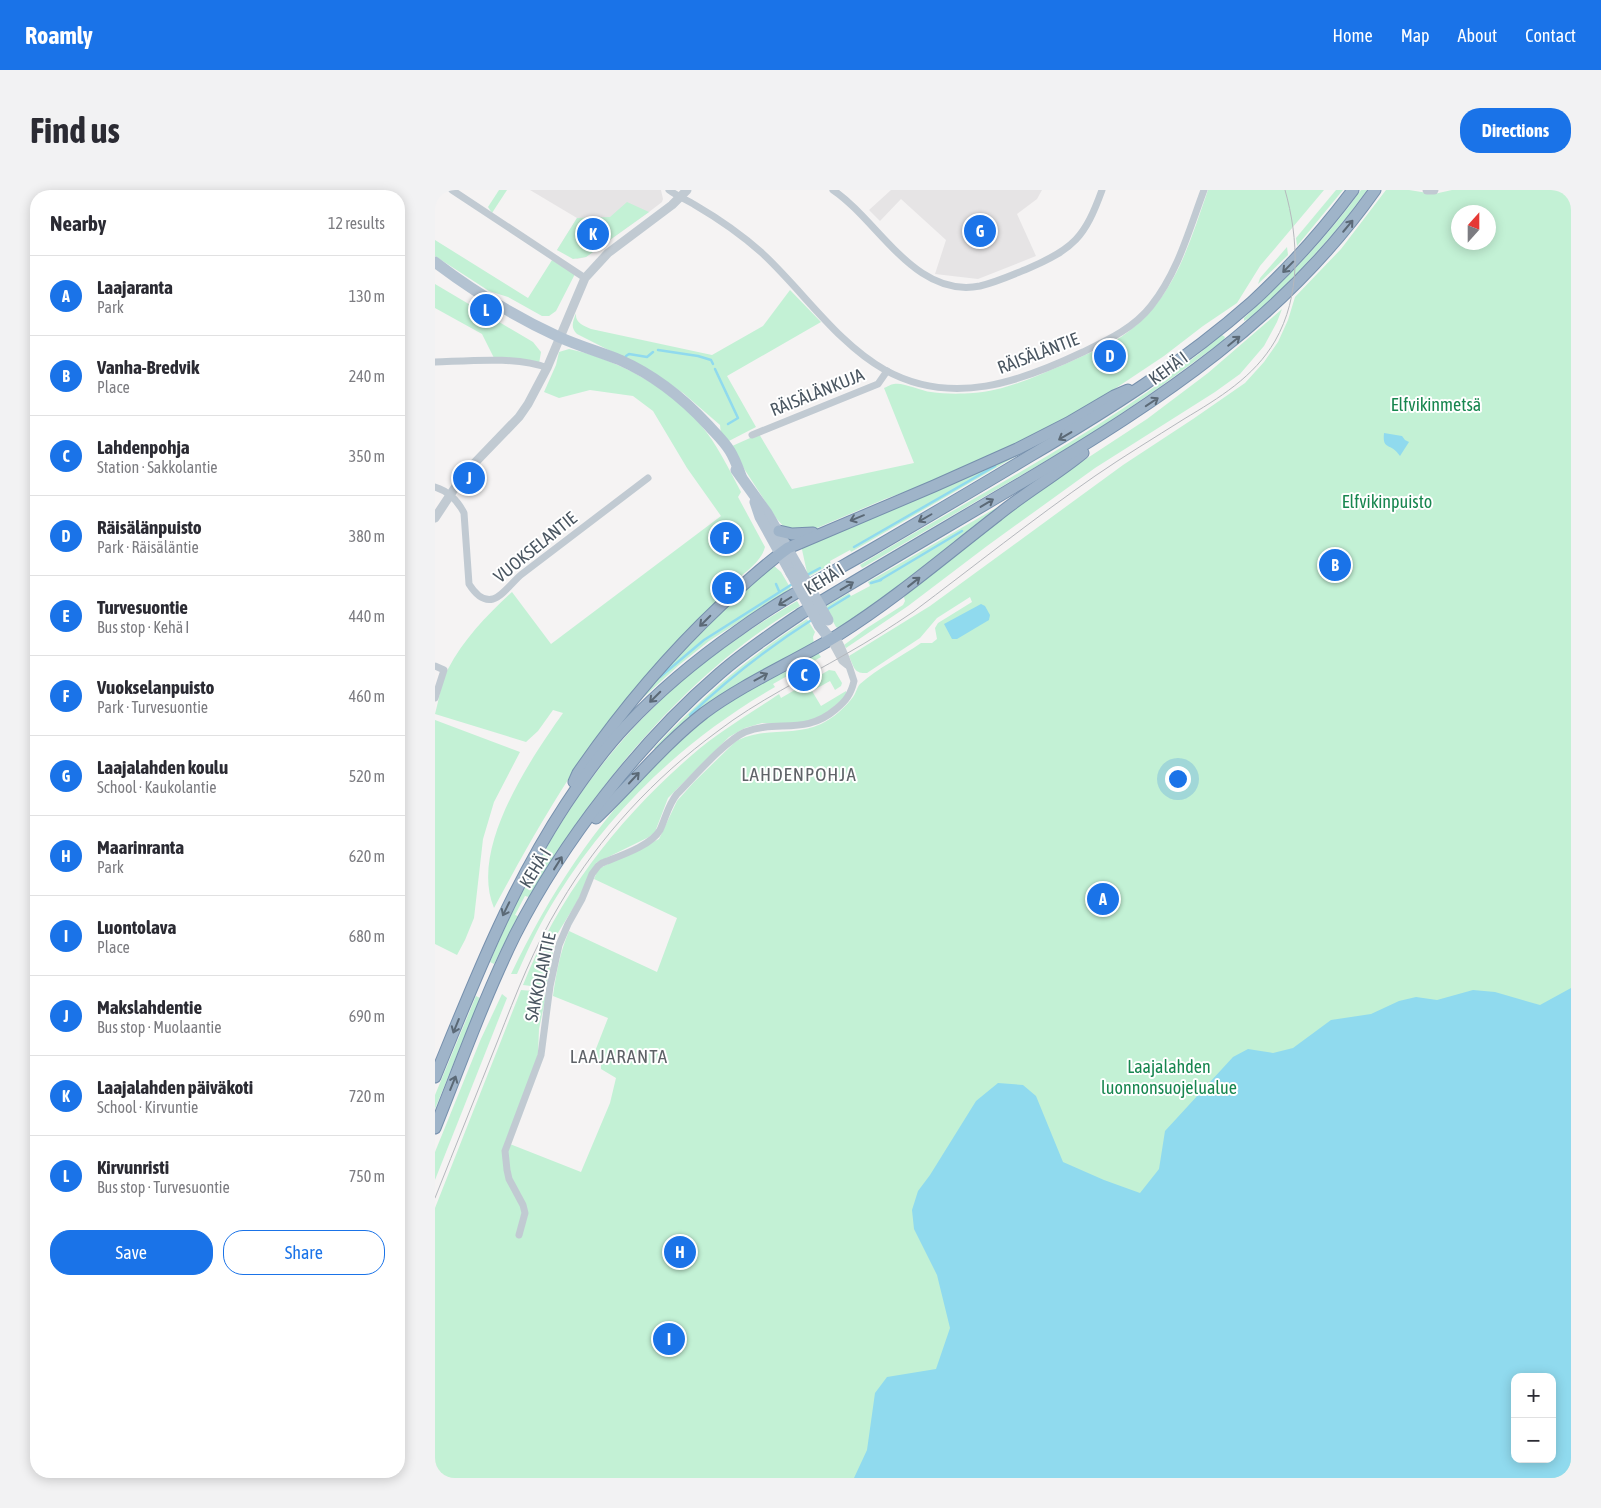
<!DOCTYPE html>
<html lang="en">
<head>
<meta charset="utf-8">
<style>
	body { margin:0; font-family:"Asap Condensed",sans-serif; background:#f2f2f3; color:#2b2b33 }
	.controls { position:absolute; right:15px; bottom:15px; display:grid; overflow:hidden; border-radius:10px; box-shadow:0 2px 12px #0003 }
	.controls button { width:45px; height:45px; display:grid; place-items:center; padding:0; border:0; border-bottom:1px solid #e1e1e2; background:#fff; color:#2b2b33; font:25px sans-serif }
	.compass { position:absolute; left:1016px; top:15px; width:45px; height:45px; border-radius:50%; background:#fff; box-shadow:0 2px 12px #0003; rotate:21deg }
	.you { position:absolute; left:742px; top:588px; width:18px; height:18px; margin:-12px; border:4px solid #fff; border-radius:50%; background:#1a73e8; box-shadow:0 0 0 8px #1a73e833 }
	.badge { display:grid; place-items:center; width:32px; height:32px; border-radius:50%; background:#1a73e8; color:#fff; font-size:16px; font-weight:700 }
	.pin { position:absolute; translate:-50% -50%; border:2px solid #fff; box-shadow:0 1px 5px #0006 }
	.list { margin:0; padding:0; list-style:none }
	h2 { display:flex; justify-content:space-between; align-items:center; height:65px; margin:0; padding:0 20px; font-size:21px }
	h2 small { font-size:16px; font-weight:400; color:#7c7c81 }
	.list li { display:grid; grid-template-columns:32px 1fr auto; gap:15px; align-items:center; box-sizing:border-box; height:80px; padding:0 20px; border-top:1px solid #e1e1e2 }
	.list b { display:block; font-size:19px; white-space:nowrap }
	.list p { margin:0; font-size:16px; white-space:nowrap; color:#7c7c81 }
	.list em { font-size:16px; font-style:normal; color:#7c7c81 }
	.actions { display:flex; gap:10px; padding:15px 20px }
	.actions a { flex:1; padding:11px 0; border:1px solid #1a73e8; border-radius:20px; text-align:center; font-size:18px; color:#1a73e8 }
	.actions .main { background:#1a73e8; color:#fff }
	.map { position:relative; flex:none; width:1136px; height:1288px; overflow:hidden; border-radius:20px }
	header { display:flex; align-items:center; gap:30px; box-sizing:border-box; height:70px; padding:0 25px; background:#1a73e8; color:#fff }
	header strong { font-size:24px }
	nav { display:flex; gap:28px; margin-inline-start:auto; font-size:18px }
	.intro { display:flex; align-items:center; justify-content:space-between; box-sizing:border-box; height:120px; padding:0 30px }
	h1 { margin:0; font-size:35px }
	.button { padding:12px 22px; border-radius:20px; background:#1a73e8; color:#fff; font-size:18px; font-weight:700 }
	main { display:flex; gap:30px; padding:0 30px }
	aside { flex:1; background:#fff; border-radius:20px; box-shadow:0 2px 12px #0003 }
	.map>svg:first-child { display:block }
	.education { fill:#e6e4e5 }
	.green { fill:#c3f1d5; fill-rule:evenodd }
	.water { fill:#90daee; fill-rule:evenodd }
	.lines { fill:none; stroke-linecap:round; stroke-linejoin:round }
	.stream { stroke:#90daee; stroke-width:2.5 }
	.trunk-casing { stroke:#7690ad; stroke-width:13 }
	.minor { stroke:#c1cad2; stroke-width:7 }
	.tertiary { stroke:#c1cad2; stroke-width:9 }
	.primary { stroke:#b3c2d1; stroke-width:11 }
	.trunk { stroke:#9fb4c9; stroke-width:11 }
	.tram { stroke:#b5b8bd; stroke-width:1 }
	.primary-bridge { stroke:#b3c2d1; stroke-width:11 }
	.oneway { stroke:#5b6976 }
	.labels { text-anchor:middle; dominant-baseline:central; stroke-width:4; stroke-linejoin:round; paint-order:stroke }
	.street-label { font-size:18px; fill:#4a5661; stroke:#fff }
	.park-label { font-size:18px; fill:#17864f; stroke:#fff }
	.neighbourhood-label { font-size:19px; letter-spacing:1px; fill:#5f6368; stroke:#fff }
</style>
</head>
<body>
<header>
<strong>Roamly</strong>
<nav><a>Home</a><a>Map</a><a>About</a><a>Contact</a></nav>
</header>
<div class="intro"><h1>Find us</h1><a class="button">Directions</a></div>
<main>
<aside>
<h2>Nearby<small>12 results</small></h2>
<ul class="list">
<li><span class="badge">A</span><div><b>Laajaranta</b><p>Park</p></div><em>130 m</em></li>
<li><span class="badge">B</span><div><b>Vanha-Bredvik</b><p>Place</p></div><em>240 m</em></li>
<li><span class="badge">C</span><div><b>Lahdenpohja</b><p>Station · Sakkolantie</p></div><em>350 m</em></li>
<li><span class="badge">D</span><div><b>Räisälänpuisto</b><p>Park · Räisäläntie</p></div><em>380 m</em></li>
<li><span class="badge">E</span><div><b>Turvesuontie</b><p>Bus stop · Kehä I</p></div><em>440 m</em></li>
<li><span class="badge">F</span><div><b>Vuokselanpuisto</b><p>Park · Turvesuontie</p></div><em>460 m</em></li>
<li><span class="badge">G</span><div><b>Laajalahden koulu</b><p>School · Kaukolantie</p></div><em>520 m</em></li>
<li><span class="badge">H</span><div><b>Maarinranta</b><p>Park</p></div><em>620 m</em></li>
<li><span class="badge">I</span><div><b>Luontolava</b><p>Place</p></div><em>680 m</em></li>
<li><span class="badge">J</span><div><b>Makslahdentie</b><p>Bus stop · Muolaantie</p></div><em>690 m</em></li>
<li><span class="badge">K</span><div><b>Laajalahden päiväkoti</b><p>School · Kirvuntie</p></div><em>720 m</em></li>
<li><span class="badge">L</span><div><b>Kirvunristi</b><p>Bus stop · Turvesuontie</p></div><em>750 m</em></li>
</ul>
<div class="actions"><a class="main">Save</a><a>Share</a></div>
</aside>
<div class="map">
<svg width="1136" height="1288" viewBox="0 0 1136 1288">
	<rect width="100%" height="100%" fill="#f5f3f3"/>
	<!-- education -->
	<g class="education">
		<polygon points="95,0 226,0 228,9 227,12 214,22 151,67 142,69 122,60 142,28"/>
		<polygon points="456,0 607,0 602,9 582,24 601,66 543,89 500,84 511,50 466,9 445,31 434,20"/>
	</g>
	<!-- green -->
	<g class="green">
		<polygon points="64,0 72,0 57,23 53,17"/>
		<path d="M773,0h116l-64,76 -23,37 -34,23 -39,30 -72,48 -33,19 -121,57 -53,19 -68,29 -14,3 -19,-4 -8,-9 -46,-71 29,-13 33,55 122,-26 -30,-75c3,-1 7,-4 10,-4 9,-2 27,7 37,8 13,2 29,2 42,1 31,-2 61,-16 90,-28 19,-9 40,-17 58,-28 53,-36 67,-90 87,-147z"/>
		<polygon points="901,0 908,0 862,56 861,48"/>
		<path d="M926,0h6c-27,38 -58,72 -91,104 -9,9 -21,23 -32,27v-3c43,-40 84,-81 117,-128z"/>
		<path d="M951,0h23l25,4 18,-4h119v1288h-1136v-270l86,-218 12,1 7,-2 6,7 -7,33 -1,25 -15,45 -18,43 76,30 29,-69 6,-25 -15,-9v-5l-9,-5 16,-41 -55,-22c3,-22 7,-44 16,-65l88,41 20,-54 -83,-39 4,-10 61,-30 18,-38 17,-19 41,-40c26,-16 59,-5 86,-18 11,-5 25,-17 32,-27 3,-4 4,-10 7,-13 17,-15 42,-28 61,-41h11l5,-4 -2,-11 3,-5 34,-21 -2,-5 -33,21 -17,20 -53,35c-13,1 -13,-6 -18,-17l81,-50 193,-141 70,-46 52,-36 19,-21 14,-20 10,-22 7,-23 46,-48zM1024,22h30v30h-30zM1080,1187h37v82h-37z"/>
		<polygon points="192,12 214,22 151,67 138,69 122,60 142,28 175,27"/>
		<polygon points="0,50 93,108 117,70 140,84 121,121 114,126 107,126 73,107 54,101 0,66"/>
		<polygon points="852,57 853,65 823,94 825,88"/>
		<polygon points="0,94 98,152 106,162 104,174 60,170 47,144 0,118"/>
		<path d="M355,100l31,32 -94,54 29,51 -29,15 -6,-8 -1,-9 -37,-32 -31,-21 -75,-38c-7,-7 -4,-12 -1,-21 -1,10 7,12 15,16l121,26 51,-29z"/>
		<polygon points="847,119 842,132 829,156 805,184 780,202 660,278 552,356 473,416 411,458 409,455 432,438 468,415 470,411 469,407 479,397 593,307 712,229 773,183"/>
		<path d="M787,145l3,2 -1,3 -67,49 -67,46 -228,133 -2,-3c121,-73 254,-139 362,-230z"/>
		<path d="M134,159c45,9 102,39 131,75 17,20 29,45 41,68l-3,5 27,50c-4,16 -24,28 -36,39l-2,-1 -12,10 3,4c-19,25 -43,46 -65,69 -14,14 -27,31 -39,47 -47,60 -84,126 -120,193 -25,-59 36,-148 69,-195l-10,-3 -15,21 -12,11 -91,-28c4,-14 6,-32 13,-45 15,-29 40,-55 64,-77l39,52 170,-128 -34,-48 -34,-57 -20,-15 -43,-6 -31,8 -15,-6 12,-27 3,-13z"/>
		<polygon points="590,261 416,362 415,360 395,371 396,374 373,387 366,355"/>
		<polygon points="566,315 567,315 472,392 403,438 401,437 390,417 414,403 416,406 435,396 433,392"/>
		<polygon points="337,374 346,382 356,399 274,451 244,475 200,515 237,468"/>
		<path d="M362,411l3,5c-112,65 -206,181 -271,291l-4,-1 -10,19 3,1 -24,48 -4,-2c39,-92 90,-183 162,-253 43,-43 93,-78 145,-108z"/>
		<path d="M372,429l8,13 -2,5 1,7 -158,106 -2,-2c48,-51 94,-91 153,-129z"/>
		<path d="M382,461l4,6 -48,27 2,3c-89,51 -164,122 -218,209 -16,25 -28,51 -40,78h-6c40,-83 89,-158 157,-221 15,-14 31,-29 49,-42 32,-22 66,-41 100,-60z"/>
		<path d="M394,480l6,1 7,12 -1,3 -6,4 -5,-9 -18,10 9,15 25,-15 1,3 -4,5 -23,19 -21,5h-37l-17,5 -16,9 -61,61 -13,34 -6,5 -53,26 -19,39 -21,34 -9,48 -16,2 -8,-1c36,-90 96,-167 169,-230 26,-23 58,-41 87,-61l2,4z"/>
		<polygon points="0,530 85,562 59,612 48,649 39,728 30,750 22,765 0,754"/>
		<polygon points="67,804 72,808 0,990 0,962 45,851"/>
		<polygon points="41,806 45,808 0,919 0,905"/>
	</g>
	<!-- water -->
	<g class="water">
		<path d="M949,243l18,3 3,4 4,2 -9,14c-9,-14 -18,-5 -16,-23z"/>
		<polygon points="546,414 550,416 555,425 554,430 522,449 517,449 509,434"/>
		<path d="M1136,798v490h-717l13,-28 8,-57 12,-16 49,-8 14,-41 -13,-53 -23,-46 -2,-19 6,-19 12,-16 46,-74 22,-18 25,2 13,11 27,66 41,18 36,13 19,-24 6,-38 68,-74 15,-8 25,4 20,-5 38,-28 40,-6 28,-13 17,-4 21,3 36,-10 22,2 45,13zM1080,1187h37v82h-37z"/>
	</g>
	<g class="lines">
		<!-- stream -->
		<g class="stream">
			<polyline points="223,160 263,166 276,170 278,174"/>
			<polyline points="191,166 194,164 212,167 218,162"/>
			<polyline points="280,179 303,228 293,234"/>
			<polyline points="419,357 560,276"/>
			<polyline points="372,385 385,378"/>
			<polyline points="445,390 527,341"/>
			<polyline points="436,393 446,390"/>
			<polyline points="341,394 344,401"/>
			<polyline points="391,420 414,406"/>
			<polyline points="225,487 269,450 359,393"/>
			<path d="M255,525c38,-36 79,-68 123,-96"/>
		</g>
		<!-- trunk casing -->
		<g class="trunk-casing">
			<g id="trunk">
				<polyline points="344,341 357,344 378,343"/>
				<path d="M139,592l4,-9c42,-61 89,-117 143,-168 22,-20 43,-40 67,-57l146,-62 83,-37 51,-26 46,-27 14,-6"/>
				<path d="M161,628c37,-35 68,-74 108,-105 42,-31 90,-51 134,-78 57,-36 107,-79 160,-120 27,-22 58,-40 85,-62"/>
				<path d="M0,887c38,-93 75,-188 131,-273 18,-27 37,-54 60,-78 33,-35 70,-66 110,-94 42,-31 90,-56 135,-82 53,-31 106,-62 159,-94 78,-46 154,-94 222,-154 37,-34 71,-72 101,-112"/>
				<path d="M0,938c26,-65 49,-130 80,-193 48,-94 124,-192 204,-261 26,-23 55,-42 83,-61 74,-45 150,-89 224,-133 134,-80 258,-161 349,-290"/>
			</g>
		</g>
		<!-- minor -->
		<g class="minor">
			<polyline points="17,0 150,88"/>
			<path d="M234,0c8,6 18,10 26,15 24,14 47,30 67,48 41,38 75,90 123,117 67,37 135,12 198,-18 25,-12 51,-24 68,-46 27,-34 38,-76 53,-116"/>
			<path d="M398,0c46,31 82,109 147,96 17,-4 32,-11 47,-17 47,-20 58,-32 75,-79"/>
			<path d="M0,172c32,-1 83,-6 112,6"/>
			<polyline points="317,245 443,194 452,181"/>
			<path d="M0,297c13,4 23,14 29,26l5,71c5,8 13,18 24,15 9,-2 21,-19 29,-25 42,-32 84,-64 126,-96"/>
			<polyline points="395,449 407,471 412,475"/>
			<polyline points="0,476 9,480 0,508"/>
			<path d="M84,1045l6,-22 -2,-8 -14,-26 -2,-9 -2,-19 36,-96 9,-69 9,-41 9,-21 14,-25 10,-25 6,-8 4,-3c17,-7 49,-17 58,-33 6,-13 8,-25 17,-36 17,-17 48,-53 68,-62 32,-13 60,4 91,-23 10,-8 15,-15 18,-28 -5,-16 -10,-30 -18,-45"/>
		</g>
		<!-- tertiary -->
		<g class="tertiary">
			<polyline points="992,0 999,0"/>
			<polyline points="0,328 29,284 84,227 93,214 112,178 150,88 173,63 237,15 252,0"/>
		</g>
		<!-- primary -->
		<g class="primary">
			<path d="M0,72c38,29 81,55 124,75 20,9 41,15 61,23 34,15 63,38 88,65 8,9 16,16 22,26 5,8 8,17 11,25"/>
			<polyline points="301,280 332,323 364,379"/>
			<polyline points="320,312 325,327 356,383"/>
			<polyline points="384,435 395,449"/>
		</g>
		<!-- trunk -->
		<use href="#trunk" class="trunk"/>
		<!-- tram -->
		<path class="tram" d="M0,1008c21,-53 42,-105 63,-158 18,-46 36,-93 62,-136 40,-68 94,-126 158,-173 39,-30 85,-52 128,-77 23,-13 45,-27 67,-42 60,-45 120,-93 182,-136 29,-20 59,-38 89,-57 35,-21 70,-42 91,-78 26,-45 24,-102 10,-151"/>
		<!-- primary-bridge -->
		<g class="primary-bridge">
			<polyline points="364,379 393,430"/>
			<polyline points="356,383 384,435"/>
		</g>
	</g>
	<!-- one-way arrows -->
	<defs><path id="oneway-shaft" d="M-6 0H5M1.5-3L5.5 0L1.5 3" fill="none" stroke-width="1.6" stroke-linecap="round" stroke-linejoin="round" transform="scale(1.25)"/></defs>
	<g class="oneway">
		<use href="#oneway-shaft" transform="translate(913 36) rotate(-50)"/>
		<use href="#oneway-shaft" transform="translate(853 77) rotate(134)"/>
		<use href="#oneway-shaft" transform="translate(799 151) rotate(-39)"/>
		<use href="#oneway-shaft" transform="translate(717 212) rotate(-34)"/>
		<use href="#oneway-shaft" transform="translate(630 246) rotate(149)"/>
		<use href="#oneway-shaft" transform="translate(552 313) rotate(-31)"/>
		<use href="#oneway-shaft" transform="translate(422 328) rotate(158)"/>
		<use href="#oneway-shaft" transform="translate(490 328) rotate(150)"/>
		<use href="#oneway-shaft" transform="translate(479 392) rotate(-38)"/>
		<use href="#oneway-shaft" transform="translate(412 396) rotate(-31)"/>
		<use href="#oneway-shaft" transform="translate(350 411) rotate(148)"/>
		<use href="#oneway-shaft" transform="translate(270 431) rotate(135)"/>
		<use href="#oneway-shaft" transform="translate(326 487) rotate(-29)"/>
		<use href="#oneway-shaft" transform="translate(220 507) rotate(135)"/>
		<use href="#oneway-shaft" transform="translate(199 588) rotate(-47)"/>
		<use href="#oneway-shaft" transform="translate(123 673) rotate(-58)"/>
		<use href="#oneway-shaft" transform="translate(71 719) rotate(116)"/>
		<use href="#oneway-shaft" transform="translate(21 836) rotate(112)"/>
		<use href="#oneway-shaft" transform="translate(18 893) rotate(-68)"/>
	</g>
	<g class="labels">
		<!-- street labels -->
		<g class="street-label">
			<text transform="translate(603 163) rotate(-21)">RÄISÄLÄNTIE</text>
			<text transform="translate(733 178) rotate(-36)">KEHÄ I</text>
			<text transform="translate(382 202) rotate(-22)">RÄISÄLÄNKUJA</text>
			<text transform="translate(100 357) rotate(-39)">VUOKSELANTIE</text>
			<text transform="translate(389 389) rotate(-31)">KEHÄ I</text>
			<text transform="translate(100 678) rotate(-58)">KEHÄ I</text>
			<text transform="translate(105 787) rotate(-78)">SAKKOLANTIE</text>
		</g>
		<!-- park labels -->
		<g class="park-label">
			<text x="1001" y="214">Elfvikinmetsä</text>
			<text x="952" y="311">Elfvikinpuisto</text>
			<text x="734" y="876">Laajalahden<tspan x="734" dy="21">luonnonsuojelualue</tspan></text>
		</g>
		<!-- neighbourhood labels -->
		<g class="neighbourhood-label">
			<text x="364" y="584">LAHDENPOHJA</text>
			<text x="184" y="866">LAAJARANTA</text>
		</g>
	</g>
</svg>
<div class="controls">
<button>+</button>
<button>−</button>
</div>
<svg class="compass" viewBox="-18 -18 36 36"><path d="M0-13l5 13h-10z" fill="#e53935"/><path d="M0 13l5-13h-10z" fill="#7c7c81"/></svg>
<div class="you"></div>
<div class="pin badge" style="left:668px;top:709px">A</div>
<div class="pin badge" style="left:900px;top:375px">B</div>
<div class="pin badge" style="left:369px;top:485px">C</div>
<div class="pin badge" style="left:675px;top:166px">D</div>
<div class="pin badge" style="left:293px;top:398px">E</div>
<div class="pin badge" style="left:291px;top:348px">F</div>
<div class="pin badge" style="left:545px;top:41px">G</div>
<div class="pin badge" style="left:245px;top:1062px">H</div>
<div class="pin badge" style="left:234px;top:1149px">I</div>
<div class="pin badge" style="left:34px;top:288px">J</div>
<div class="pin badge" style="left:158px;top:44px">K</div>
<div class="pin badge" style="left:51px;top:120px">L</div>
</div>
</main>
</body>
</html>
